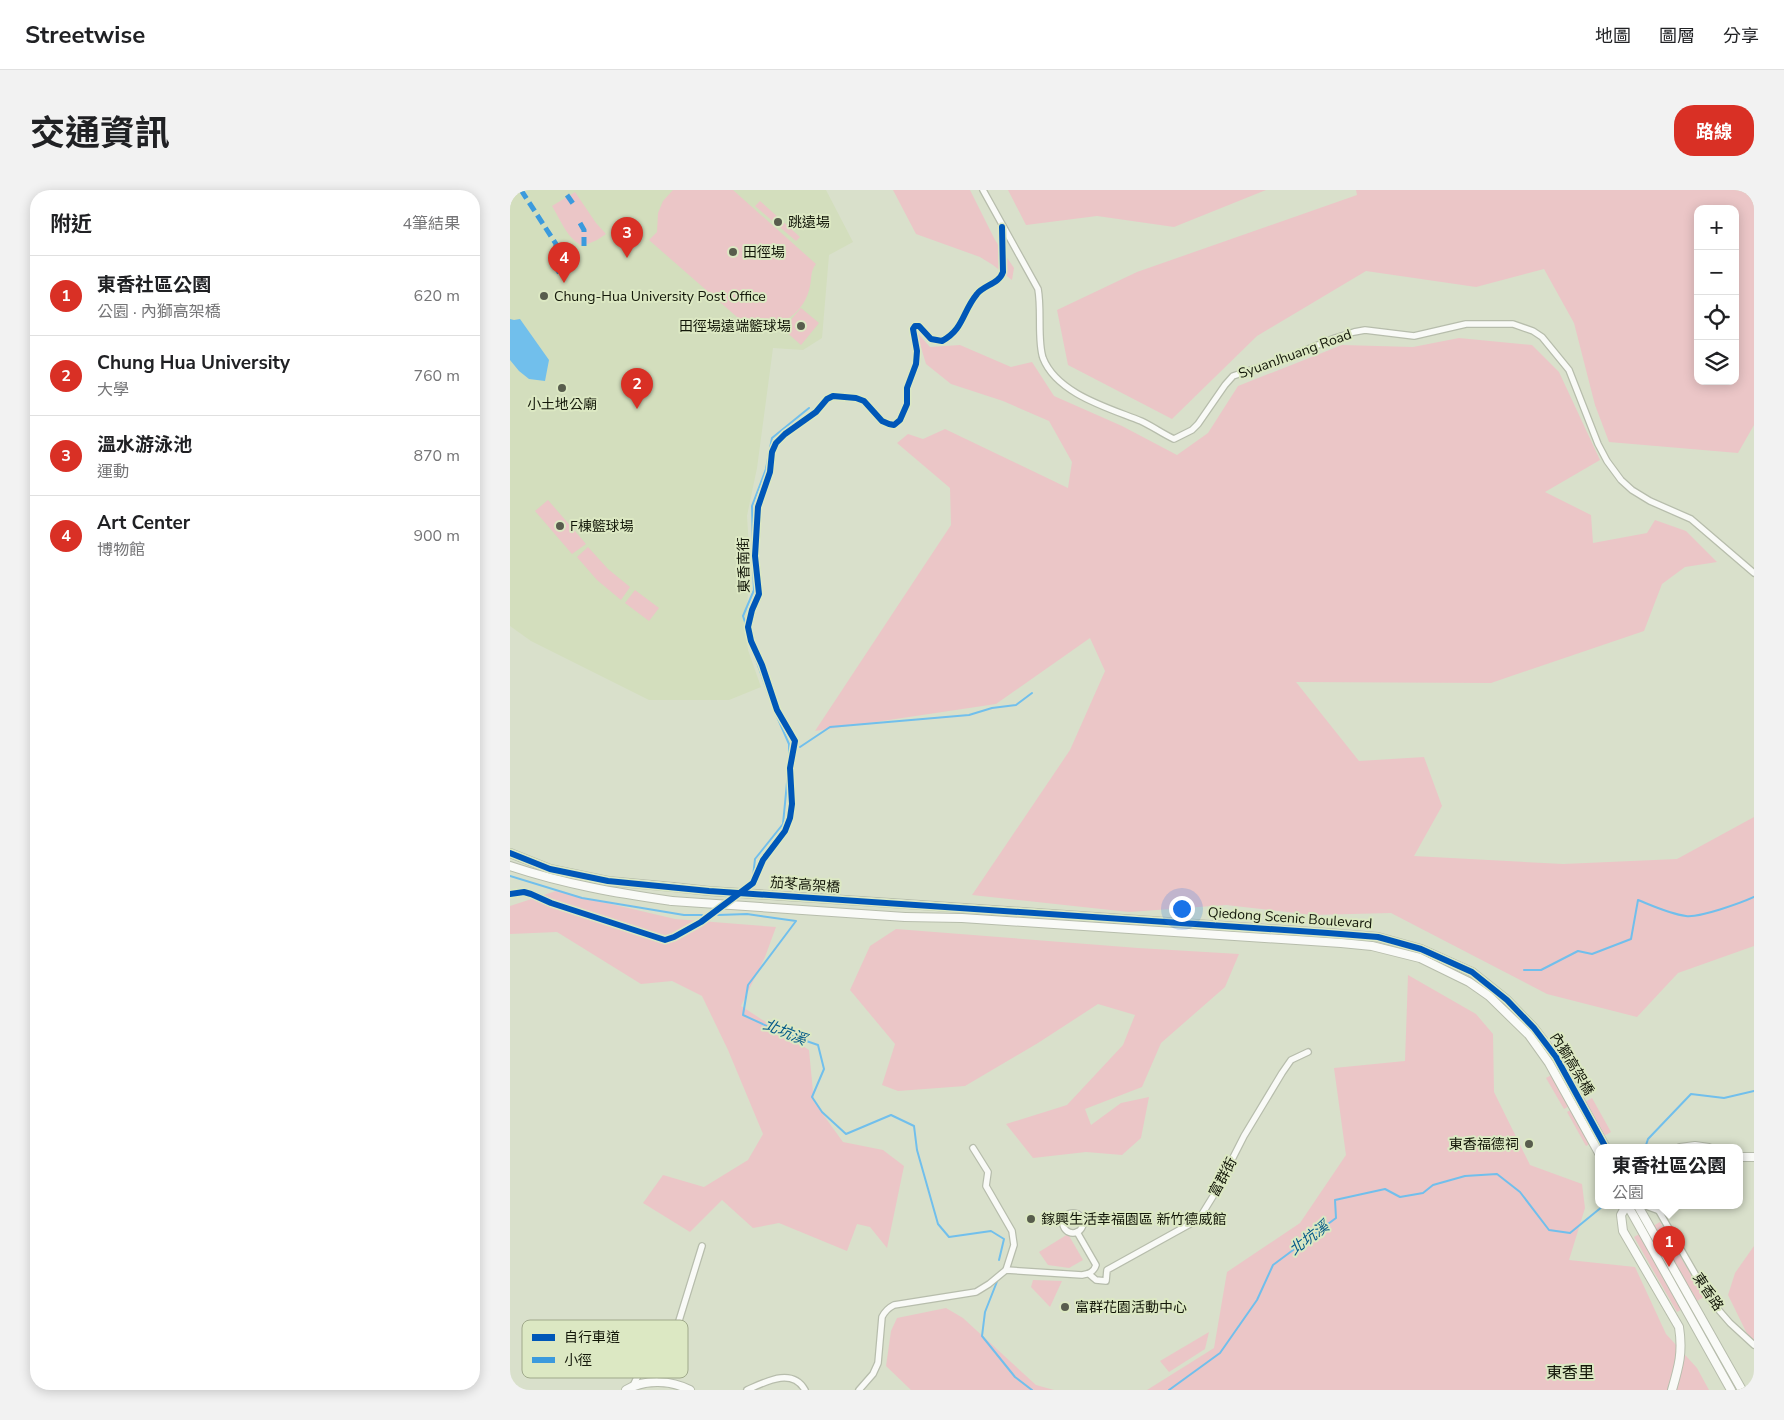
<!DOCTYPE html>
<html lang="zh-TW">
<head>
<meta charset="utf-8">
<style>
	body { margin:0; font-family:"Nunito Sans","Noto Sans TC",sans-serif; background:#f2f2f2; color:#202124 }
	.controls { position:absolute; right:15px; top:15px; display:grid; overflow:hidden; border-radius:10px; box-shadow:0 2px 12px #0003 }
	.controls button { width:45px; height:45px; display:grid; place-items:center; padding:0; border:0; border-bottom:1px solid #e0e0e0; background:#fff; color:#202124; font:25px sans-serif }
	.you { position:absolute; left:671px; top:718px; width:18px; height:18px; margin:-12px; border:4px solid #fff; border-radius:50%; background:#1a73e8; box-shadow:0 0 0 8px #1a73e833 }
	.badge { display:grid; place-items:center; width:32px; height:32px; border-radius:50%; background:#d93025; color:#fff; font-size:16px; font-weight:700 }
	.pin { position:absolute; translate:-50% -41px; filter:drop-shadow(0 1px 2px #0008) }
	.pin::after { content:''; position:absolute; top:26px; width:18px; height:15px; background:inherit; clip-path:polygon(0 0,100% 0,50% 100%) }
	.popup { position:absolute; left:1085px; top:954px; width:148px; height:65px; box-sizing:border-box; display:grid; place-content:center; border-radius:10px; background:#fff; filter:drop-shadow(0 1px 4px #0005); font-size:16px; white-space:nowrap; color:#757577 }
	.popup b { font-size:19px; color:#202124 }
	.popup::after { content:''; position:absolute; left:50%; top:100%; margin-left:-10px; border:10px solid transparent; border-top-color:#fff }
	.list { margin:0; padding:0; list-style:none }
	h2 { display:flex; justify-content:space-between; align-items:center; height:65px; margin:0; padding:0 20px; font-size:21px }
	h2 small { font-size:16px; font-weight:400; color:#757577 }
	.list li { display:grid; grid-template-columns:32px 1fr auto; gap:15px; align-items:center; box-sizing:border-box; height:80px; padding:0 20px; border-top:1px solid #e0e0e0 }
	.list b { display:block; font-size:19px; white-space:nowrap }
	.list p { margin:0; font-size:16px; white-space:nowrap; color:#757577 }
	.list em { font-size:16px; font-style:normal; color:#757577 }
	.icon { flex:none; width:28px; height:28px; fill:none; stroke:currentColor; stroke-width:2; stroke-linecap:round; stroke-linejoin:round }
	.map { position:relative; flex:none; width:1244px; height:1200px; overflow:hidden; border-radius:20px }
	header { display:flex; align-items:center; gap:30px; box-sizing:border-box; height:70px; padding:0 25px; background:#fff; border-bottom:1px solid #e0e0e0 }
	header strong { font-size:24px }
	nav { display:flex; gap:28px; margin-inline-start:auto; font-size:18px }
	.intro { display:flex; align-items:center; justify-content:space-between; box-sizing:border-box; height:120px; padding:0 30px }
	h1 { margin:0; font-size:35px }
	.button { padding:12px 22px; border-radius:20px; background:#d93025; color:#fff; font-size:18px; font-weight:700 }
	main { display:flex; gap:30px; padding:0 30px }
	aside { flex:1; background:#fff; border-radius:20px; box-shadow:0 2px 12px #0003 }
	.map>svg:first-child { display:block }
	.built { fill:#d3debd }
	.green { fill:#ebc6c7; fill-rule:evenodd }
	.water { fill:#71bfec }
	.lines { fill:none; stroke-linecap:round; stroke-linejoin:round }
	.stream { stroke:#71bfec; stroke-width:2 }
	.minor-casing { stroke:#b7bdac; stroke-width:8 }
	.tertiary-casing { stroke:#b7bdac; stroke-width:10 }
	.minor { stroke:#f9faf7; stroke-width:5.5 }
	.tertiary { stroke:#f9faf7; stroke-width:8 }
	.tertiary-bridge-casing { stroke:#b7bdac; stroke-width:10; stroke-linecap:butt }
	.tertiary-bridge { stroke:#f9faf7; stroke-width:8 }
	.quiet { stroke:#3b9add; stroke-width:5; stroke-dasharray:10 5; stroke-linecap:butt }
	.cycleway-casing { stroke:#dce8c3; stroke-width:9 }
	.cycleway { stroke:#0057b8; stroke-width:6 }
	.poi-dot { fill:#585d4d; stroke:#dce8c3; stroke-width:2 }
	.labels { text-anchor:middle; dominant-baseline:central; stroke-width:4; stroke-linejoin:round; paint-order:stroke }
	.poi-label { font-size:14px; fill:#131709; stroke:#dce8c3; text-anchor:start }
	.street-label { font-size:14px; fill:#131709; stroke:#dce8c3 }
	.water-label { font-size:15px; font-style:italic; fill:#055a89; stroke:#dce8c3 }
	.quarter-label { font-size:16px; fill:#131709; stroke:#dce8c3 }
	.key { fill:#dce8c3; stroke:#a0a98b; stroke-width:1 }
	.key-label { font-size:14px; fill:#131709 }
</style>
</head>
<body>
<header>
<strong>Streetwise</strong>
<nav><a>地圖</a><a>圖層</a><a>分享</a></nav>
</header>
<div class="intro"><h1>交通資訊</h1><a class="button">路線</a></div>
<main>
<aside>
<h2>附近<small>4筆結果</small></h2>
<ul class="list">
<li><span class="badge">1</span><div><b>東香社區公園</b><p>公園 · 內獅高架橋</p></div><em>620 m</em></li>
<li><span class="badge">2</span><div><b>Chung Hua University</b><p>大學</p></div><em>760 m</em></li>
<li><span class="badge">3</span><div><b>溫水游泳池</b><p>運動</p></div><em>870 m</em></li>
<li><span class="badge">4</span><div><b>Art Center</b><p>博物館</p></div><em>900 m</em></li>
</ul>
</aside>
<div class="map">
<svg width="1244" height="1200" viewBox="0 0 1244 1200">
	<rect width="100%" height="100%" fill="#d9e0cb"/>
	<!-- built -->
	<polygon class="built" points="0,0 316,0 343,52 319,65 312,148 293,160 263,158 247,278 237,326 240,373 236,437 238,460 251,497 219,510 139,510 21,451 0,436"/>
	<!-- green -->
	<g class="green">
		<path d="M163,0h60l83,74c-6,8 -4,13 -6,22 -5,26 -27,41 -52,40l-5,5 -104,-91 8,-8 1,-19 5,-12z"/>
		<polygon points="383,0 460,0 485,50 504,78 502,90 483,75 470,67 406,44"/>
		<polygon points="498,0 756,0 664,37 587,26 516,35"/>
		<path d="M846,0h398v235l-16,28 -129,-11 -14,-37 -21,-82 -30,-54 -68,18 -110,-16 -109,65 -85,83 -104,-54 -11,-55 80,-38 220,-77zM1188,19h37v172h-37z"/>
		<path d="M65,2l21,31 10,11 -9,6 -14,6c-15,-6 -23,-27 -31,-40z"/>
		<polygon points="250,11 290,47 286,51 245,16"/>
		<polygon points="291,118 309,133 291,155 273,139"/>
		<polygon points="406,141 420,157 450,155 501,177 522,172 544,206 612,236 667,265 698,243 728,196 832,155 903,157 949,148 1022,155 1049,182 1090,270 1035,302 1081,325 1083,353 1137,343 1145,330 1176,341 1207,372 1175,377 1152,394 1134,441 981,493 786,492 849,571 914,567 932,616 904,666 1053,674 1167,669 1244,627 1244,756 1168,783 1127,827 1037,804 881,723 803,725 716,715 619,722 462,705 560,560 595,481 580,448 486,514 305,541 441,335 440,298 387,253 398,244 413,249 435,239 558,298 562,272 539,231 493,211 441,194 416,174"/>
		<polygon points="38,310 76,354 62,364 25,321"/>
		<polygon points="78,357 98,379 120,397 111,410 87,390 67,367"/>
		<polygon points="125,400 149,418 139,431 115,413"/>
		<polygon points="46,701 165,729 266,737 255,767 231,816 299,860 304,912 333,952 373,960 394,976 377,1058 360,1037 347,1034 337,1061 269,1033 243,1038 212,1010 180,1042 133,1013 153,985 194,997 238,970 253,944 218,860 192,806 162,791 131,794 47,742 0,744 0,716"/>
		<polygon points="386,739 628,758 729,764 715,797 651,853 632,897 575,919 581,935 611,913 639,907 631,948 612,965 576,962 523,968 496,934 557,915 613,855 625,825 588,814 528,853 455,896 388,901 372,895 385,854 340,800 360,756"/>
		<polygon points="898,785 966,824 983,844 984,902 1020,975 1072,994 1075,1018 1059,1070 1125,1077 1156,1144 1187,1178 1199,1200 637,1200 704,1158 717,1082 790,1033 836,965 824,878 895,871"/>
		<polygon points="1062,874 1079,905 1054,919 1036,888"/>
		<polygon points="1082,908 1101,942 1076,956 1057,922"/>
		<polygon points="1150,1032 1194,1107 1167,1122 1124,1047"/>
		<polygon points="558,1044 573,1070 559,1078 538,1075 529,1062"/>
		<polygon points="1244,1056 1244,1158 1218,1105 1225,1083"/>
		<polygon points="523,1090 552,1091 540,1117 521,1097"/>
		<polygon points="436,1118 453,1128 526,1195 544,1200 401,1200 376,1176 381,1141 387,1128"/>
		<polygon points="699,1142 695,1159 659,1182 650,1171"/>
	</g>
	<!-- water -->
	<polygon class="water" points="0,129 4,130 10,129 39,170 35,191 19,189 9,181 0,170"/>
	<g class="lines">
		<!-- stream -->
		<g class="stream">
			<polyline points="243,357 242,316 256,279 262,248 299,218"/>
			<polyline points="236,435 233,426 244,400 243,375"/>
			<polyline points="244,464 260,509"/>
			<polyline points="265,522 279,554 279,570"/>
			<polyline points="290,557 320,537 459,525 482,518 506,515 522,503"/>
			<polyline points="0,686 72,708 174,725 192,725"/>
			<polyline points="243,687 245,669 273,634 278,582"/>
			<polyline points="208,725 237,724 286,731 238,795 233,825 270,842 308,855 314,879 302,907 312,922 336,944 381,925 404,936 407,960 428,1034 439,1047 481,1041 494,1049 489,1070"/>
			<path d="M1014,780h17l37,-19 14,3 39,-15 7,-39c15,6 32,14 48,16 13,2 55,-13 68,-19"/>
			<polyline points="1135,958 1138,949 1181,904 1214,908 1244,901"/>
			<polyline points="488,1089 475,1122 472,1146 505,1187 522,1200"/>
			<polyline points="659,1200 710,1163 747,1110 763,1075 826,1028 825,1010 875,999 890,1007 913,1003 923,995 955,986 987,984 1010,1002 1039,1040 1060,1043 1093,1016"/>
		</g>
		<!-- minor casing -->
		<g class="minor-casing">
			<g id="minor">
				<path d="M473,0l55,99c4,22 -1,51 5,69 14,36 66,50 98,63 11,5 22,13 33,18l18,-9 6,-6 27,-39 8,-9 51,-17 51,-21 19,-6 11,-2 49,6 52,-12h47l20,7 9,6 27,33 29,74 9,17 14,19 11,10 18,11 41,18 63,54"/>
				<path d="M0,704l14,-2 7,2 20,9 114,37 9,-3 27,-15 52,-39 10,-23 22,-29 5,-13 2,-14 -2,-36 5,-27 -18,-31 -15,-45 -11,-24 -3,-14 4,-17 7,-16 -4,-38 3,-49 12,-35 2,-20 4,-9 9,-9 31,-22 11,-13 6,-3 23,2 8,3 18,20 7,3 5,1 6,-5 7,-16v-16l9,-24 1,-13 -4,-22 2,-3h4l12,13 11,2c22,-12 20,-29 35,-47 7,-9 22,-10 26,-22l-1,-45"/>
				<polyline points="463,958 478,982 476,996 502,1041 504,1055 496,1080"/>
				<polyline points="1136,1016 1147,1020"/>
				<polyline points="1146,1016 1200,1110 1220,1133 1244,1155"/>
				<circle cx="563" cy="1033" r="10"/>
				<polyline points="579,1084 586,1090 596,1091 597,1080 689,1029 705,1003 734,946 772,883 781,870 798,862"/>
				<polyline points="123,1196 131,1179 159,1158 164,1147 192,1056"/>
				<path d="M237,1200c18,-8 45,-23 58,0"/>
				<path d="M349,1200l14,-16 5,-11 4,-46c3,-6 6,-9 12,-12l82,-13 13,-8 17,-14 76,5c7,-1 12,-3 14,-10l-19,-33"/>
			</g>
		</g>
		<!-- tertiary casing -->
		<g class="tertiary-casing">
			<g id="tertiary">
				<polyline points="0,663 40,679 98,691 163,697"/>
				<path d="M0,676c54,18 106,27 162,35"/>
				<polyline points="396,714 818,743 868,747 911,759 962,782 997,810 1024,838 1046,867 1096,958"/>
				<polyline points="395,727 452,728 831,753 862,756 910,768 959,792 979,806 1019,845 1039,873 1089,963"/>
				<polyline points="1170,958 1185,956 1199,958"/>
				<polyline points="1229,967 1244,967"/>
				<path d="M1116,1016l-5,9 2,16 56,96c4,25 0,39 -7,63"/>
				<polyline points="1118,1016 1221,1200"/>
				<polyline points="1128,1016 1232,1200"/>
				<path d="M116,1200c19,-11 45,-10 64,0"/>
			</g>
		</g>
		<!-- minor -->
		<use href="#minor" class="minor"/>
		<!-- tertiary -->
		<use href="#tertiary" class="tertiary"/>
		<!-- tertiary-bridge casing -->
		<g class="tertiary-bridge-casing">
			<g id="tertiary-bridge">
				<polyline points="163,697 199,701 396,714"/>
				<polyline points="162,711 395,727"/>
			</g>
		</g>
		<!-- tertiary-bridge -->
		<use href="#tertiary-bridge" class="tertiary-bridge"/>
		<!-- quiet -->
		<g class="quiet">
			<polyline points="11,0 46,54 45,63"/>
			<polyline points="57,5 64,15"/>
			<polyline points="70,33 74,40 74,56"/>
			<polyline points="46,82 55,77 55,62"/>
		</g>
		<!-- cycleway casing -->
		<g class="cycleway-casing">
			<g id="cycleway">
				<polyline points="0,663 40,679 98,691 199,701 818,743 868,747 911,759 962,782 997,810 1024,838 1046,867 1096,958"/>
				<path d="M0,704l14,-2 7,2 20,9 114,37 9,-3 27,-15 52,-39 10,-23 22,-29 5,-13 2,-14 -2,-36 5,-27 -18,-31 -15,-45 -11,-24 -3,-14 4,-17 7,-16 -4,-38 3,-49 12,-35 2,-20 4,-9 9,-9 31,-22 11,-13 6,-3 23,2 8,3 18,20 7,3 5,1 6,-5 7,-16v-16l9,-24 1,-13 -4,-22 2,-3h4l12,13 11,2c22,-12 20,-29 35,-47 7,-9 22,-10 26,-22l-1,-45"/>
			</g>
		</g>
		<!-- cycleway -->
		<use href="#cycleway" class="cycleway"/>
	</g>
	<!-- markers -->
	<g class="poi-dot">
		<circle cx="268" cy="32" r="5"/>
		<circle cx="223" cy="62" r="5"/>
		<circle cx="34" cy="106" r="5"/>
		<circle cx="291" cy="136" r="5"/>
		<circle cx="52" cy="198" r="5"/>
		<circle cx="50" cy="336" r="5"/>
		<circle cx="1019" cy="954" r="5"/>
		<circle cx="521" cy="1029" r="5"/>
		<circle cx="555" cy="1117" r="5"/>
	</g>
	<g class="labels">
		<!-- poi labels -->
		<g class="poi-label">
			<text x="278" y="32">跳遠場</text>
			<text x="233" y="62">田徑場</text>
			<text x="44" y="106">Chung-Hua University Post Office</text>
			<text x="281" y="136" text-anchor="end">田徑場遠端籃球場</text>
			<text x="52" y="214" text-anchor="middle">小土地公廟</text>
			<text x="60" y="336">F棟籃球場</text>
			<text x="1009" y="954" text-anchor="end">東香福德祠</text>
			<text x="531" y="1029">鎵興生活幸福園區 新竹德威館</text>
			<text x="565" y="1117">富群花園活動中心</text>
		</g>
		<!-- street labels -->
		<g class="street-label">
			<text transform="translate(785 164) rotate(-20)">SyuanJhuang Road</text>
			<text transform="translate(234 375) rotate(-91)">東香南街</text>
			<text transform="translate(295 695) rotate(4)">茄苳高架橋</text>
			<text transform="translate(780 728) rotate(4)">Qiedong Scenic Boulevard</text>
			<text transform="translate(1062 874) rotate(59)">內獅高架橋</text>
			<text transform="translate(713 987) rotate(-62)">富群街</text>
			<text transform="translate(1198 1102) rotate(56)">東香路</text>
		</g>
		<!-- water labels -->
		<g class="water-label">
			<text transform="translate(275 842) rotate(22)">北坑溪</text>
			<text transform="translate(799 1048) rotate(-37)">北坑溪</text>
		</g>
		<!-- quarter labels -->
		<g class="quarter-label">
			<text x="1060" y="1183">東香里</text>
		</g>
	</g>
	<!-- legend -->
	<rect x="12" y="1130" width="166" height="58" rx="8" class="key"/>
	<rect x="22" y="1144" width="23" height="7" fill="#0057b8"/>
	<rect x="22" y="1167" width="23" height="6" fill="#3b9add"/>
	<g class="key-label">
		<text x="54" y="1152">自行車道</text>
		<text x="54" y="1175">小徑</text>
	</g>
</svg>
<div class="controls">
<button>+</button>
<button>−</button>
<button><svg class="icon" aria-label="locate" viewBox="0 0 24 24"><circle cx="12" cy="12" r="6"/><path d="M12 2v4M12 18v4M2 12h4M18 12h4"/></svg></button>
<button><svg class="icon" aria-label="layers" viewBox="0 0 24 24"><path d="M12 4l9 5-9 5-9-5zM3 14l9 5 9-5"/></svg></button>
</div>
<div class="you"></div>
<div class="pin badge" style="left:1159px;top:1077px">1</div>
<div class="popup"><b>東香社區公園</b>公園</div>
<div class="pin badge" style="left:127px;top:219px">2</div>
<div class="pin badge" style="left:117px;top:68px">3</div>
<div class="pin badge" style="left:54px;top:93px">4</div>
</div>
</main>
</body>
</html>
